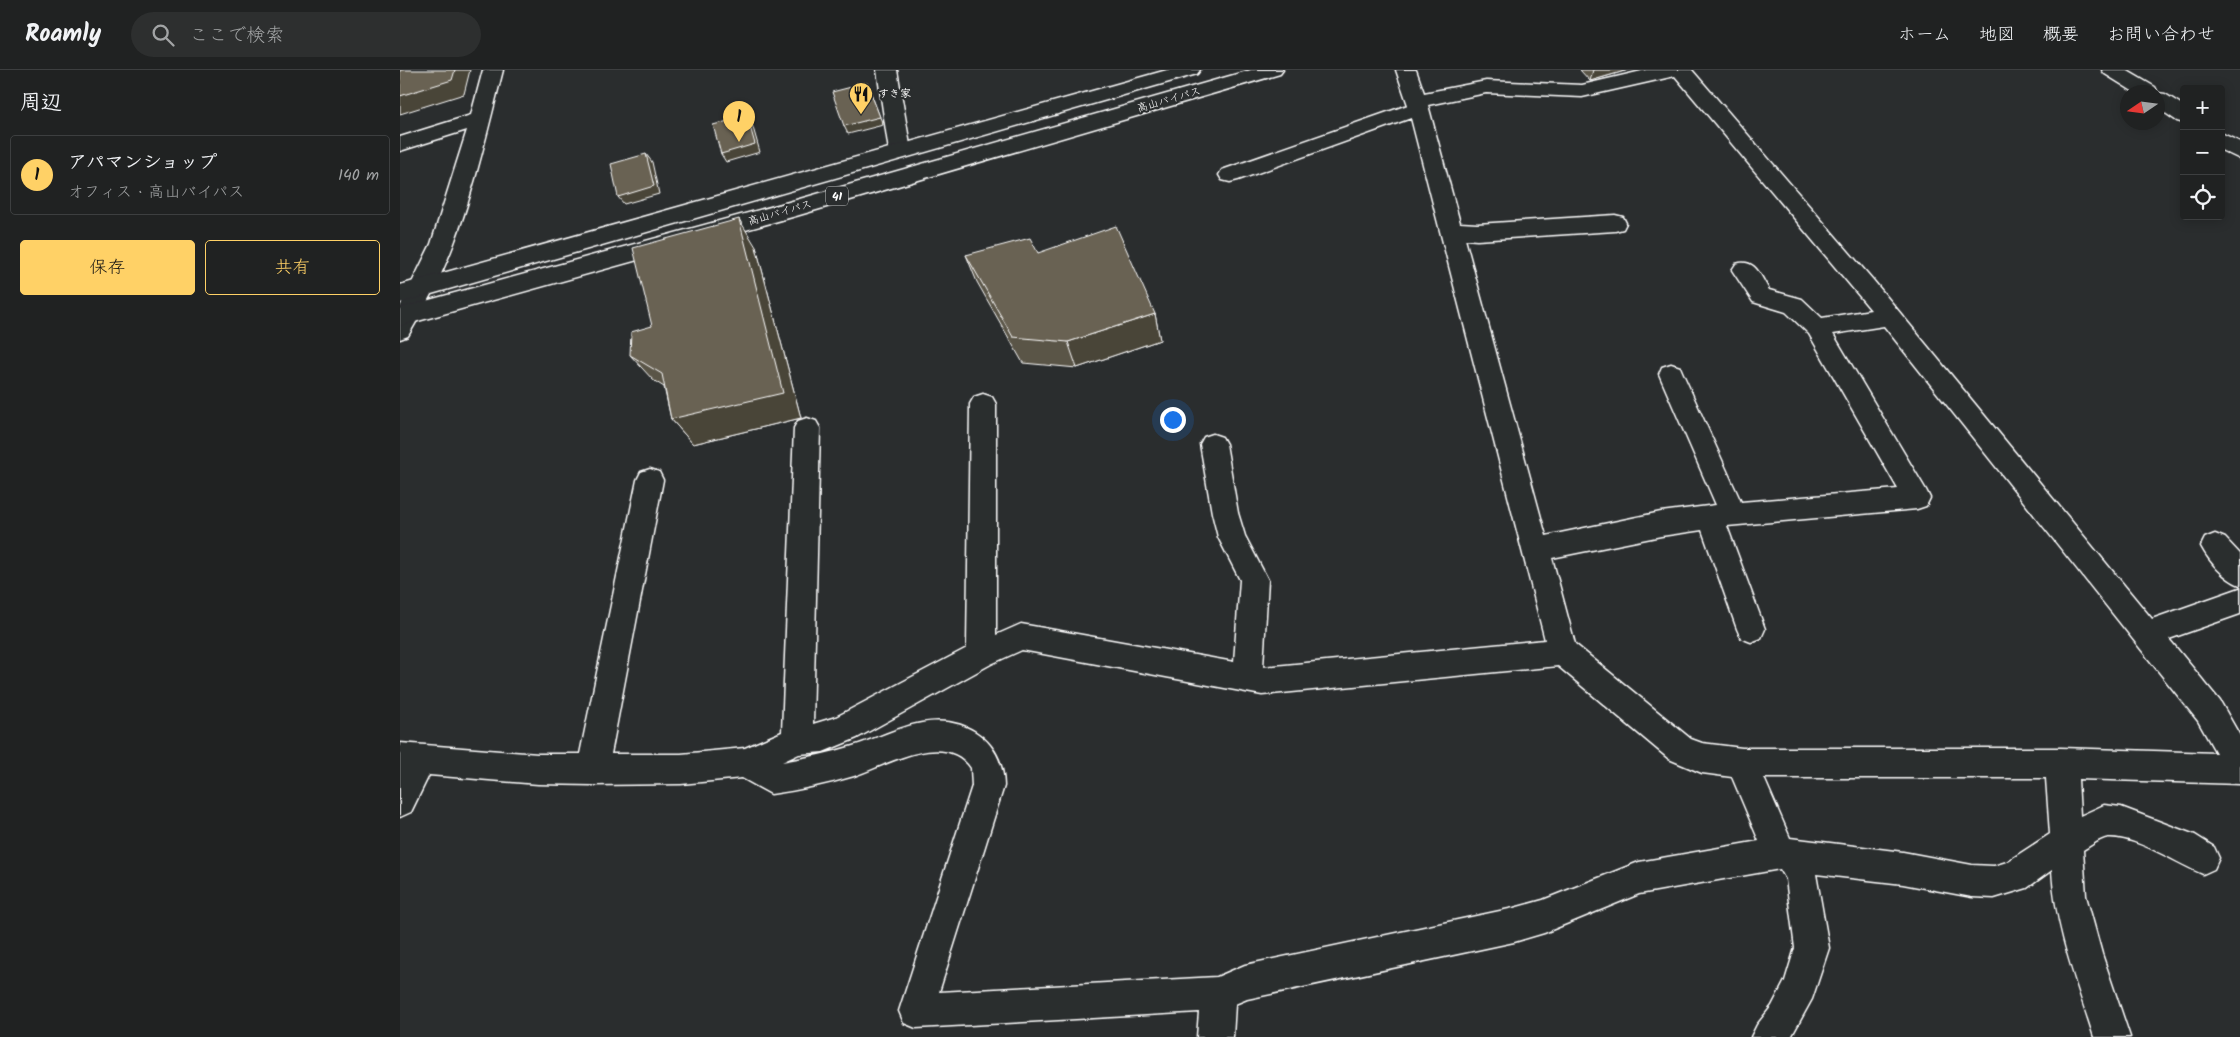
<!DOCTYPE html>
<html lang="ja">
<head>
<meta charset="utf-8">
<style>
	body { margin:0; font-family:Kalam,"Klee One",sans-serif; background:#2d2f2f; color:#f1f3f6 }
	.controls { position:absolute; right:15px; top:15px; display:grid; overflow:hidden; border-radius:5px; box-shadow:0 2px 12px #0003 }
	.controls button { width:45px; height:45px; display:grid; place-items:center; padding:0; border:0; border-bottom:1px solid #3d3f40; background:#202222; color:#f1f3f6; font:25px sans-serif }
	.compass { position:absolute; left:1720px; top:15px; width:45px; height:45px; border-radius:50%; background:#202222; box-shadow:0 2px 12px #0003; rotate:257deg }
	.you { position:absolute; left:772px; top:349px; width:18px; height:18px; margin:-12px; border:4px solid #fff; border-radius:50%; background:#1a73e8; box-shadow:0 0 0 8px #1a73e833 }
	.badge { display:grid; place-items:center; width:32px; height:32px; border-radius:50%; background:#ffd166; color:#111; font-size:16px; font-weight:700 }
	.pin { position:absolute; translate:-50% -41px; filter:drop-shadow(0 1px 2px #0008) }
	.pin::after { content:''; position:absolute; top:26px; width:18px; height:15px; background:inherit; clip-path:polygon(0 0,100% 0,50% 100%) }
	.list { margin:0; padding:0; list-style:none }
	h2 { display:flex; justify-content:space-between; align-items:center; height:65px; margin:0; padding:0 20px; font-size:21px }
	h2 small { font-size:16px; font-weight:400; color:#a2a4a5 }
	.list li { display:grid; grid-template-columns:32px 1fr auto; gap:15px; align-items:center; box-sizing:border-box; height:80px; margin:0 10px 10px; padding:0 10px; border:1px solid #3d3f40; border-radius:5px }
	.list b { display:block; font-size:19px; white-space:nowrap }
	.list p { margin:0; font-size:16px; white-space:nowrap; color:#a2a4a5 }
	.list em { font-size:16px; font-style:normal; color:#a2a4a5 }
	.actions { display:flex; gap:10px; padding:15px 20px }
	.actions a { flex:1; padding:11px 0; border:1px solid #ffd166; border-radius:5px; text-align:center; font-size:18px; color:#ffd166 }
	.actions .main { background:#ffd166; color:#111 }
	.icon { flex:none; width:28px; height:28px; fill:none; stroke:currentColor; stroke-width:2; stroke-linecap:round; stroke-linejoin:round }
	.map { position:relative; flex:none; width:1840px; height:967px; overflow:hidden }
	header { display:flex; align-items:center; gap:30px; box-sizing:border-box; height:70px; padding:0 25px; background:#202222; border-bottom:1px solid #3d3f40 }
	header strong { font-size:24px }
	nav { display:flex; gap:28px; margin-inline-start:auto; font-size:18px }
	.search { width:350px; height:45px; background:#2d2f2f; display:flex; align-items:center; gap:12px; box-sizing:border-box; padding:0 18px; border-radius:28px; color:#a2a4a5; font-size:19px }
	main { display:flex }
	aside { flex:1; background:#202222 }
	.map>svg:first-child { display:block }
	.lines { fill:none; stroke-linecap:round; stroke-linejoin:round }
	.minor-casing { stroke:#fff; stroke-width:3 }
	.highway-casing { stroke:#fff; stroke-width:3 }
	.minor { fill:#2a2d2e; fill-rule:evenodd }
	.highway { fill:#2a2d2e; fill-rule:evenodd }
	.wall { fill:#5a5447; stroke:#fff }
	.shaded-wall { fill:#4a4539; stroke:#fff }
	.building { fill:#696252; stroke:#fff }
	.labels { text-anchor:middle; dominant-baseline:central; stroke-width:4.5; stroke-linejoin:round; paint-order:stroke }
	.far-poi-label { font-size:11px; font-weight:bold; fill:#fff; stroke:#2a2d2e; text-anchor:start }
	.far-street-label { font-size:11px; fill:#fff; stroke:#2a2d2e }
	.shield { fill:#2a2d2e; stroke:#bfc0c0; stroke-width:1 }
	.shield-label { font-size:12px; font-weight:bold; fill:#fff }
</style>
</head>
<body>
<header>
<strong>Roamly</strong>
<div class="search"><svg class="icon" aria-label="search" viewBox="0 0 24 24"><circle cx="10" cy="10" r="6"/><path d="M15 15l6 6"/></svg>ここで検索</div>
<nav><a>ホーム</a><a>地図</a><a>概要</a><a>お問い合わせ</a></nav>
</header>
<main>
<aside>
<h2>周辺<small></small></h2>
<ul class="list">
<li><span class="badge">1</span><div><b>アパマンショップ</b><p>オフィス · 高山バイパス</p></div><em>140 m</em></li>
</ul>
<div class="actions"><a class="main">保存</a><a>共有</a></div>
</aside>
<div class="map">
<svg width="1840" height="967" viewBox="0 0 1840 967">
	<rect width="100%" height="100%" fill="#2a2d2e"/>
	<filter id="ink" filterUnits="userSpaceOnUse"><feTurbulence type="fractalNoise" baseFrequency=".02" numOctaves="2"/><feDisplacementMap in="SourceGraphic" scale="10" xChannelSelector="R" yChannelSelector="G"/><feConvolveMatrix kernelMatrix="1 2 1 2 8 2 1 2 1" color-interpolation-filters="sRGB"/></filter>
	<g filter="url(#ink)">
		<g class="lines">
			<!-- minor casing -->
			<g class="minor-casing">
				<g id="minor">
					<path d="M83,0h20c-15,58 -28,117 -49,173 -12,32 -29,64 -46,93l-8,3v-32l31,-63 36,-114 -67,21v-14l71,-22z"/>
					<polygon points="477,0 497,0 511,81 507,86 500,88 493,86 489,81"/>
					<path d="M996,0h20l8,23 62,-12 96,4 64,-15h46l181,210 279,339 88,-31v26l-71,25 51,62 20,35v48l-162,-5 2,37 24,-11 17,2 74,28 19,12 5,11 -5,11 -11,5c-25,-10 -68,-39 -95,-37 -8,1 -18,9 -25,13l3,46 16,58 28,83h-36c-17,-54 -39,-110 -42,-167l-25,18 -33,10 -22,-1 -69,-13 -87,-10 13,74 -17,51 -21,38h-40l6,-12 15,-19 13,-25 10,-33 -9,-69 -6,-10 -141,25 -95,39 -30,9 -267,57 -12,5 -2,33h-36l2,-25 -283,16 -12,-5 -5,-12 73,-225 -1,-18c-26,-39 -84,-3 -117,8 -27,8 -55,14 -83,18l-29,-16 -61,6 -89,1 -54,-1 -109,-9 -18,37 -11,5v-74l138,11h42l57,-274 4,-8 9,-3 9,3 4,8 -52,274h70l64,-6 37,-16 12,-304 4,-7 9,-3 9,3 4,7 -7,296 23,-7 131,-69 3,-244 4,-7 9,-3 9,3 4,7v231l25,-11 213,38 6,-82 -22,-43 -6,-24 -12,-69 4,-7 9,-3 9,3 4,7 12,69 7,23 23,44 -5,87 282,-27 -134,-522 -173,62 -8,2 -8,-2 -3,-5 3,-5 186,-65zM1275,6l196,234 -49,8 -20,-19 -33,-9c-9,-15 -14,-32 -33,-26l-4,6 21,32 33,10 23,22 89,155 -157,13 -58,-128 -3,-7 -9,-3 -9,3 -3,7 57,131 -55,7 -115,24 -81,-297 12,1 138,-9 8,-2 3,-6 -3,-6 -8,-2 -138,9 -17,-1 -32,-118 58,-12 96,4zM1484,256l314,395 18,32 -155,-5h-319l-40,-5 -11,-4 -116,-95 -23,-86 109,-22 41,-6 35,99 4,9 10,4 10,-4 4,-9 -38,-103 190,-17 9,-3 4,-8 -4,-8 -93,-156zM622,580l240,45 296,-29 111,93 33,14 30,4 27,64 -120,21 -96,38 -29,8 -269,57 -28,12 -278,15 65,-206c-1,-45 -38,-71 -82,-63 -24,4 -46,16 -69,23 -23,7 -47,12 -71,16l17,-8 24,-2 34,-14 134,-74zM1364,708h282l4,56 -43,28 -13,4 -22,-1 -69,-13 -113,-14z"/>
					<polygon points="1702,0 1726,0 1755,17 1758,23 1765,24 1784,36 1784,53 1777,51 1758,38 1758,22 1734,22 1705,4"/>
					<polygon points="1821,63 1840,72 1840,89 1821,80"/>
					<path d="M1815,464l10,4 15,16v31c-16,-6 -31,-24 -39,-39l4,-8z"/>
				</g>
			</g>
			<!-- highway casing -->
			<g class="highway-casing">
				<g id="highway">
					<polygon points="767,0 800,0 797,4 0,233 0,215"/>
					<polygon points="851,0 883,0 880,4 396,146 0,256 0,238 396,130"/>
				</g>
			</g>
			<!-- minor -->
			<use href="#minor" class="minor"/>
			<!-- highway -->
			<use href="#highway" class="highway"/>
		</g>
		<!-- wall -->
		<g class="wall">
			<polygon points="1180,0 1228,0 1190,11"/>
			<polygon points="356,177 401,348 293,374 271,349 264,317 253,310 230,285 252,256"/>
			<polygon points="638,183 755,244 760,270 677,298 623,293 577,212 566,185"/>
		</g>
		<!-- shaded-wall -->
		<g class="shaded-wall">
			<polygon points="55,0 70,0 64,24 0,44 0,26"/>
			<polygon points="1193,0 1228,0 1190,11"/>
			<polygon points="467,13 483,55 448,64 444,56"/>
			<polygon points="347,46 352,54 360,82 326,92 321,84"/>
			<polygon points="246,84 252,92 259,124 224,134 218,127"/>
			<polygon points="339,149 356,177 401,348 293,374 271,349"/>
			<polygon points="755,244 760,270 677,298 668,272"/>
		</g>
		<!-- building -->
		<g class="building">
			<polygon points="0,0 55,0 52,10 0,26"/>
			<polygon points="467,13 480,47 444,56 432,22"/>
			<polygon points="347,46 355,74 321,84 313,55"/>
			<polygon points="246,84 254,116 218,127 211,94"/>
			<polygon points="339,149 383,323 271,349 262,304 230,285 231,262 252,256 233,178"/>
			<polygon points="716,156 755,244 668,272 613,267 566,185 630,168 638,183"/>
		</g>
	</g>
	<!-- icons -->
	<defs>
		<g id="restaurant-pin" transform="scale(1.25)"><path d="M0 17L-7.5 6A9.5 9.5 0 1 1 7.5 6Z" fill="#ffd166" stroke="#2a2d2e"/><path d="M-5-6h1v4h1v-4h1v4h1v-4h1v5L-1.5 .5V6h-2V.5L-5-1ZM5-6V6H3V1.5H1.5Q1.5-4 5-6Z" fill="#111"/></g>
	</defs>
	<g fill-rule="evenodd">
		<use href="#restaurant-pin" x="461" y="24"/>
	</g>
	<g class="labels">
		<!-- far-poi labels -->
		<g class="far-poi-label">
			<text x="478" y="24">すき家</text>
		</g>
		<!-- far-street labels -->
		<g class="far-street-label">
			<text transform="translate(769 30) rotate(-16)">高山バイパス</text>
			<text transform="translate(380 143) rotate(-16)">高山バイパス</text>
		</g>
		<!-- shield labels -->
		<rect class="shield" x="426" y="116.5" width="22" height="19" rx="4"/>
		<g class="shield-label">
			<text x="437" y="126">41</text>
		</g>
	</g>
</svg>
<div class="controls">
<button>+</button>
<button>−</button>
<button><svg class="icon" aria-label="locate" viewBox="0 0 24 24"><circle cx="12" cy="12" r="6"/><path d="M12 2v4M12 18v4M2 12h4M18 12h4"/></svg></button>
</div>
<svg class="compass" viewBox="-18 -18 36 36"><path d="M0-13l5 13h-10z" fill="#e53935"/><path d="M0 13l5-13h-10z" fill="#a2a4a5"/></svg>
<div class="you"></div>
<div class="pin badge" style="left:339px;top:72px">1</div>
</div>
</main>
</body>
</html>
